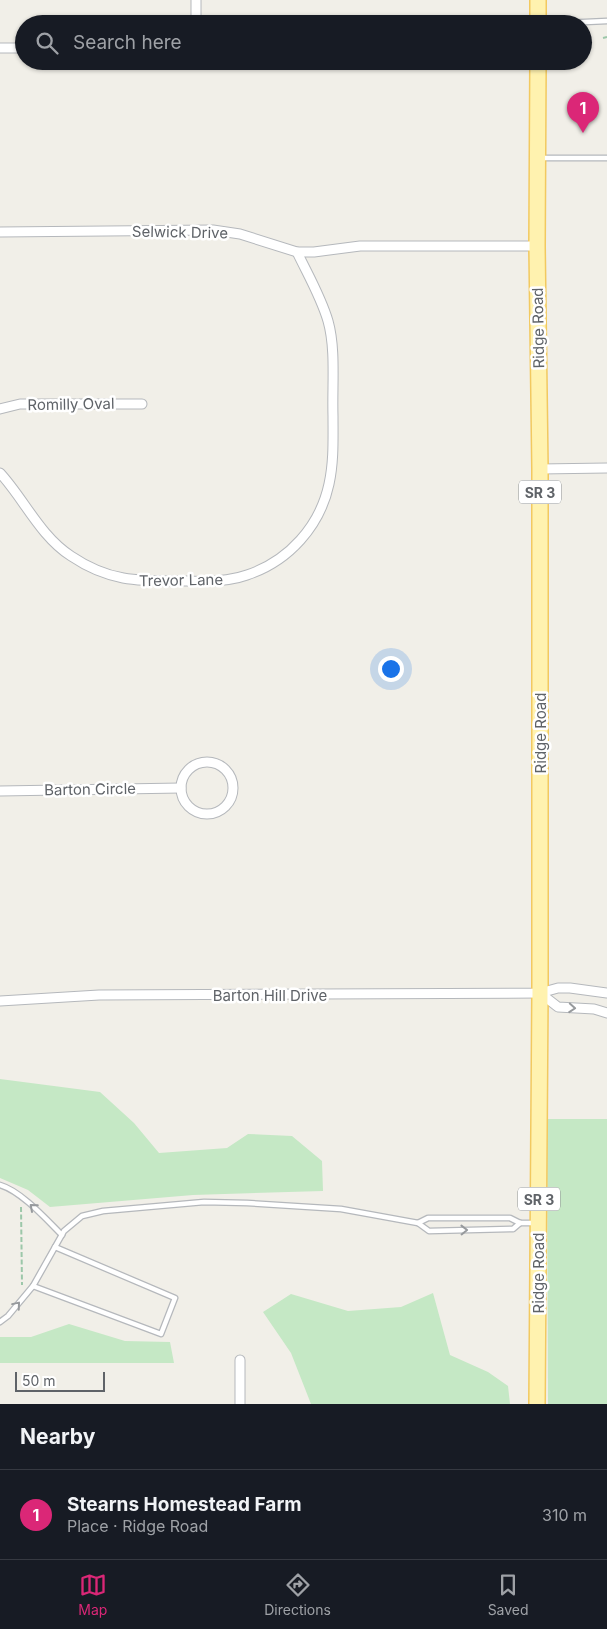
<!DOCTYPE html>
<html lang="en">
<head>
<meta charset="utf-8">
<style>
	body { margin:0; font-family:Inter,sans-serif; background:#242831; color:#f1f3f6 }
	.scale { position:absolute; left:15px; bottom:12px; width:90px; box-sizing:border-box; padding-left:5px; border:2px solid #5f6368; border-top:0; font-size:14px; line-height:18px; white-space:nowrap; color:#5f6368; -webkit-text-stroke:4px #fff; paint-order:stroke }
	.you { position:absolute; left:390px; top:668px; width:18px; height:18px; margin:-12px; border:4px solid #fff; border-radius:50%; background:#1a73e8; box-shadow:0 0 0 8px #1a73e833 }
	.badge { display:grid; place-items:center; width:32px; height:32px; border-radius:50%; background:#db2777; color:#fff; font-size:16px; font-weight:700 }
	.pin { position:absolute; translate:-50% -41px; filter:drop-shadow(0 1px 2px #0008) }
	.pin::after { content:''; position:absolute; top:26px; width:18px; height:15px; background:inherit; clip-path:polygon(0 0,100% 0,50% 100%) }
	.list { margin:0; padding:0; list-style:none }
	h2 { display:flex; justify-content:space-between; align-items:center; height:65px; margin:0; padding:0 20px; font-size:21px }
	h2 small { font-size:16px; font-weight:400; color:#9ea1a6 }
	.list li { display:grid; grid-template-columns:32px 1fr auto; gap:15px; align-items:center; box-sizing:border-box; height:90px; padding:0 20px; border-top:1px solid #363941 }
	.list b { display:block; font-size:19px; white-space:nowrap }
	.list p { margin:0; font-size:16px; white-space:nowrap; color:#9ea1a6 }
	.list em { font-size:16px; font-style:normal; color:#9ea1a6 }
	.icon { flex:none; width:28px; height:28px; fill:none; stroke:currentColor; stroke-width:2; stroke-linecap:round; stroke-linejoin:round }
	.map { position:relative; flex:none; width:607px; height:1404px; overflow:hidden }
	.search { position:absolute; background:#171b24; box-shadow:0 1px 4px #0004; left:15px; right:15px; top:15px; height:55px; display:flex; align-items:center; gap:12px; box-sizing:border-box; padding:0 18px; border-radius:28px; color:#9ea1a6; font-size:19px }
	.sheet { height:155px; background:#171b24 }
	nav { display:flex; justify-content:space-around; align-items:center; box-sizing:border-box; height:70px; border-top:1px solid #363941; background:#171b24; font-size:14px; color:#9ea1a6 }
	nav a { display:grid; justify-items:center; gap:2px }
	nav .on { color:#db2777 }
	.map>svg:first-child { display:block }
	.green { fill:#c5e8c5 }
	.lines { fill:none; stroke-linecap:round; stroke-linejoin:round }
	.lane-casing { stroke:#b5b8bc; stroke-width:7 }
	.street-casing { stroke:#b5b8bc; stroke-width:11 }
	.primary-casing { stroke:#f2c960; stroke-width:18 }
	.path { stroke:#9cc7a9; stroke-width:2; stroke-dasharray:5 2.5; stroke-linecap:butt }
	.lane { stroke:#fff; stroke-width:4.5 }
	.street { stroke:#fff; stroke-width:9 }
	.primary { stroke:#fff2af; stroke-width:15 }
	.oneway { stroke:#979a9d }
	.labels { text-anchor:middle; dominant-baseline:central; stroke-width:5; stroke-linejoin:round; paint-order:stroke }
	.shield { fill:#fff; stroke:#8f9295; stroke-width:1 }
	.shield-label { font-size:14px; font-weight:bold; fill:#5f6368 }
	.street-label { font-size:15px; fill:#5f6368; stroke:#fff }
</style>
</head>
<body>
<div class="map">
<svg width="607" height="1404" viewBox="0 0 607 1404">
	<rect width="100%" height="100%" fill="#f1efe8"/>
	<!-- green -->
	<g class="green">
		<polygon points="0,1079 100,1092 134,1123 159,1153 227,1148 248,1134 292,1136 322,1161 323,1191 193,1195 50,1207 28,1190 0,1178"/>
		<polygon points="547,1119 607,1119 607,1404 548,1404"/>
		<polygon points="433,1293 450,1355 488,1372 508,1386 510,1404 311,1404 291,1353 263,1312 291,1294 348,1311 401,1307"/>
		<polygon points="69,1324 125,1341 170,1342 174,1363 0,1363 0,1337 31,1337"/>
	</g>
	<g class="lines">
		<!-- lane casing -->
		<g class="lane-casing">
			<g id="lane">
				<polyline points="542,24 607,21"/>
				<polyline points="541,158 607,158"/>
				<path d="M0,1185c21,6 46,34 62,50"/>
				<polyline points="418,1223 428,1218 510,1218 520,1223 535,1223"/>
				<polyline points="33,1286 161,1334 175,1298 55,1247"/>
				<polyline points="0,1322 8,1316 33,1286 64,1231 82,1216 103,1211 204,1202 247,1203 341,1209 418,1223 429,1231 513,1229 520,1223"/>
			</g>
		</g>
		<!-- street casing -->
		<g class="street-casing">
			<g id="street">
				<polyline points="196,0 196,24"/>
				<polyline points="0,48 24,48"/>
				<polyline points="0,232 213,230 240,234 297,252 314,252 360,246 537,246"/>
				<polyline points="0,409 20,404 142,404"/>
				<polyline points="540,469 607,468"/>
				<path d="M0,473c24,26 40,63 71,83 40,27 70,25 116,25 20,1 41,1 60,-6 42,-14 73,-49 82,-91 5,-23 4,-46 4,-68 -1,-30 3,-67 -5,-95 -7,-24 -20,-46 -31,-69"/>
				<circle cx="207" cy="788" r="26"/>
				<polyline points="0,791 181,788"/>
				<polyline points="540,993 558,1007 594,1009 607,1013"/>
				<polyline points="0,1001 99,995 540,993 558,988 570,988 607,993"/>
				<polyline points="240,1404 240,1360"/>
			</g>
		</g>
		<!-- primary casing -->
		<g class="primary-casing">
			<g id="primary">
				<polyline points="538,24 538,0"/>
				<polyline points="537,1404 540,993 540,469 537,246 538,61"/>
			</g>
		</g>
		<!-- path -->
		<g class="path">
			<polyline points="603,38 607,37"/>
			<polyline points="21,1207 22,1285"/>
		</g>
		<!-- lane -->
		<use href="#lane" class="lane"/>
		<!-- street -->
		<use href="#street" class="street"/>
		<!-- primary -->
		<use href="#primary" class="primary"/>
	</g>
	<!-- one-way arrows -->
	<defs><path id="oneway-chevron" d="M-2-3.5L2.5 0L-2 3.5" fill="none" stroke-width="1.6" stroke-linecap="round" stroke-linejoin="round" transform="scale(1.25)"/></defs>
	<g class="oneway">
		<use href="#oneway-chevron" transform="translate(572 1008) rotate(4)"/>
		<use href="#oneway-chevron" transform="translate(33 1207) rotate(-139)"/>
		<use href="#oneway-chevron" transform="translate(464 1230) rotate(-1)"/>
		<use href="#oneway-chevron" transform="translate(17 1305) rotate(-50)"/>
	</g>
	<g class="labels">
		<!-- shield labels -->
		<g class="shield">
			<rect x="519" y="480.5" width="42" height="23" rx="4"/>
			<rect x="518" y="1187.5" width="42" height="23" rx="4"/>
		</g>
		<g class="shield-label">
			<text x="540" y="492">SR 3</text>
			<text x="539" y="1199">SR 3</text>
		</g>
		<!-- street labels -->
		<g class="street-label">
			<text transform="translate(180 232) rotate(1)">Selwick Drive</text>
			<text transform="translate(538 328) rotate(-91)">Ridge Road</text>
			<text transform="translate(71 404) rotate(-1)">Romilly Oval</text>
			<text transform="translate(181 580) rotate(-1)">Trevor Lane</text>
			<text transform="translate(540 733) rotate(-90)">Ridge Road</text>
			<text transform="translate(90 789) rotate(-1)">Barton Circle</text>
			<text x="270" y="995">Barton Hill Drive</text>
			<text transform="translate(538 1273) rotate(-90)">Ridge Road</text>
		</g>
	</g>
</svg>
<div class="scale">50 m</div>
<div class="you"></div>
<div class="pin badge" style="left:583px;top:133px">1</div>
<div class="search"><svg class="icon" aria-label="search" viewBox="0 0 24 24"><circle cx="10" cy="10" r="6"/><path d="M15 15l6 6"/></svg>Search here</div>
</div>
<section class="sheet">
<h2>Nearby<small></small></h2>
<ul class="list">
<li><span class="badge">1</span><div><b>Stearns Homestead Farm</b><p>Place · Ridge Road</p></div><em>310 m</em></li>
</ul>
</section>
<nav>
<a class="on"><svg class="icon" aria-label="map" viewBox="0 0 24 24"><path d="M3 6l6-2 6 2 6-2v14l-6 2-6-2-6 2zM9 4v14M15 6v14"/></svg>Map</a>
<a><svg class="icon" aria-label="directions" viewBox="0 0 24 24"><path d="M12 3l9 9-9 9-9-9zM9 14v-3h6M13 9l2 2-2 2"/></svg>Directions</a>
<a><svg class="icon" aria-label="saved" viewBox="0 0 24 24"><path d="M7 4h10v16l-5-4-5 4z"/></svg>Saved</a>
</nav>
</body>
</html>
